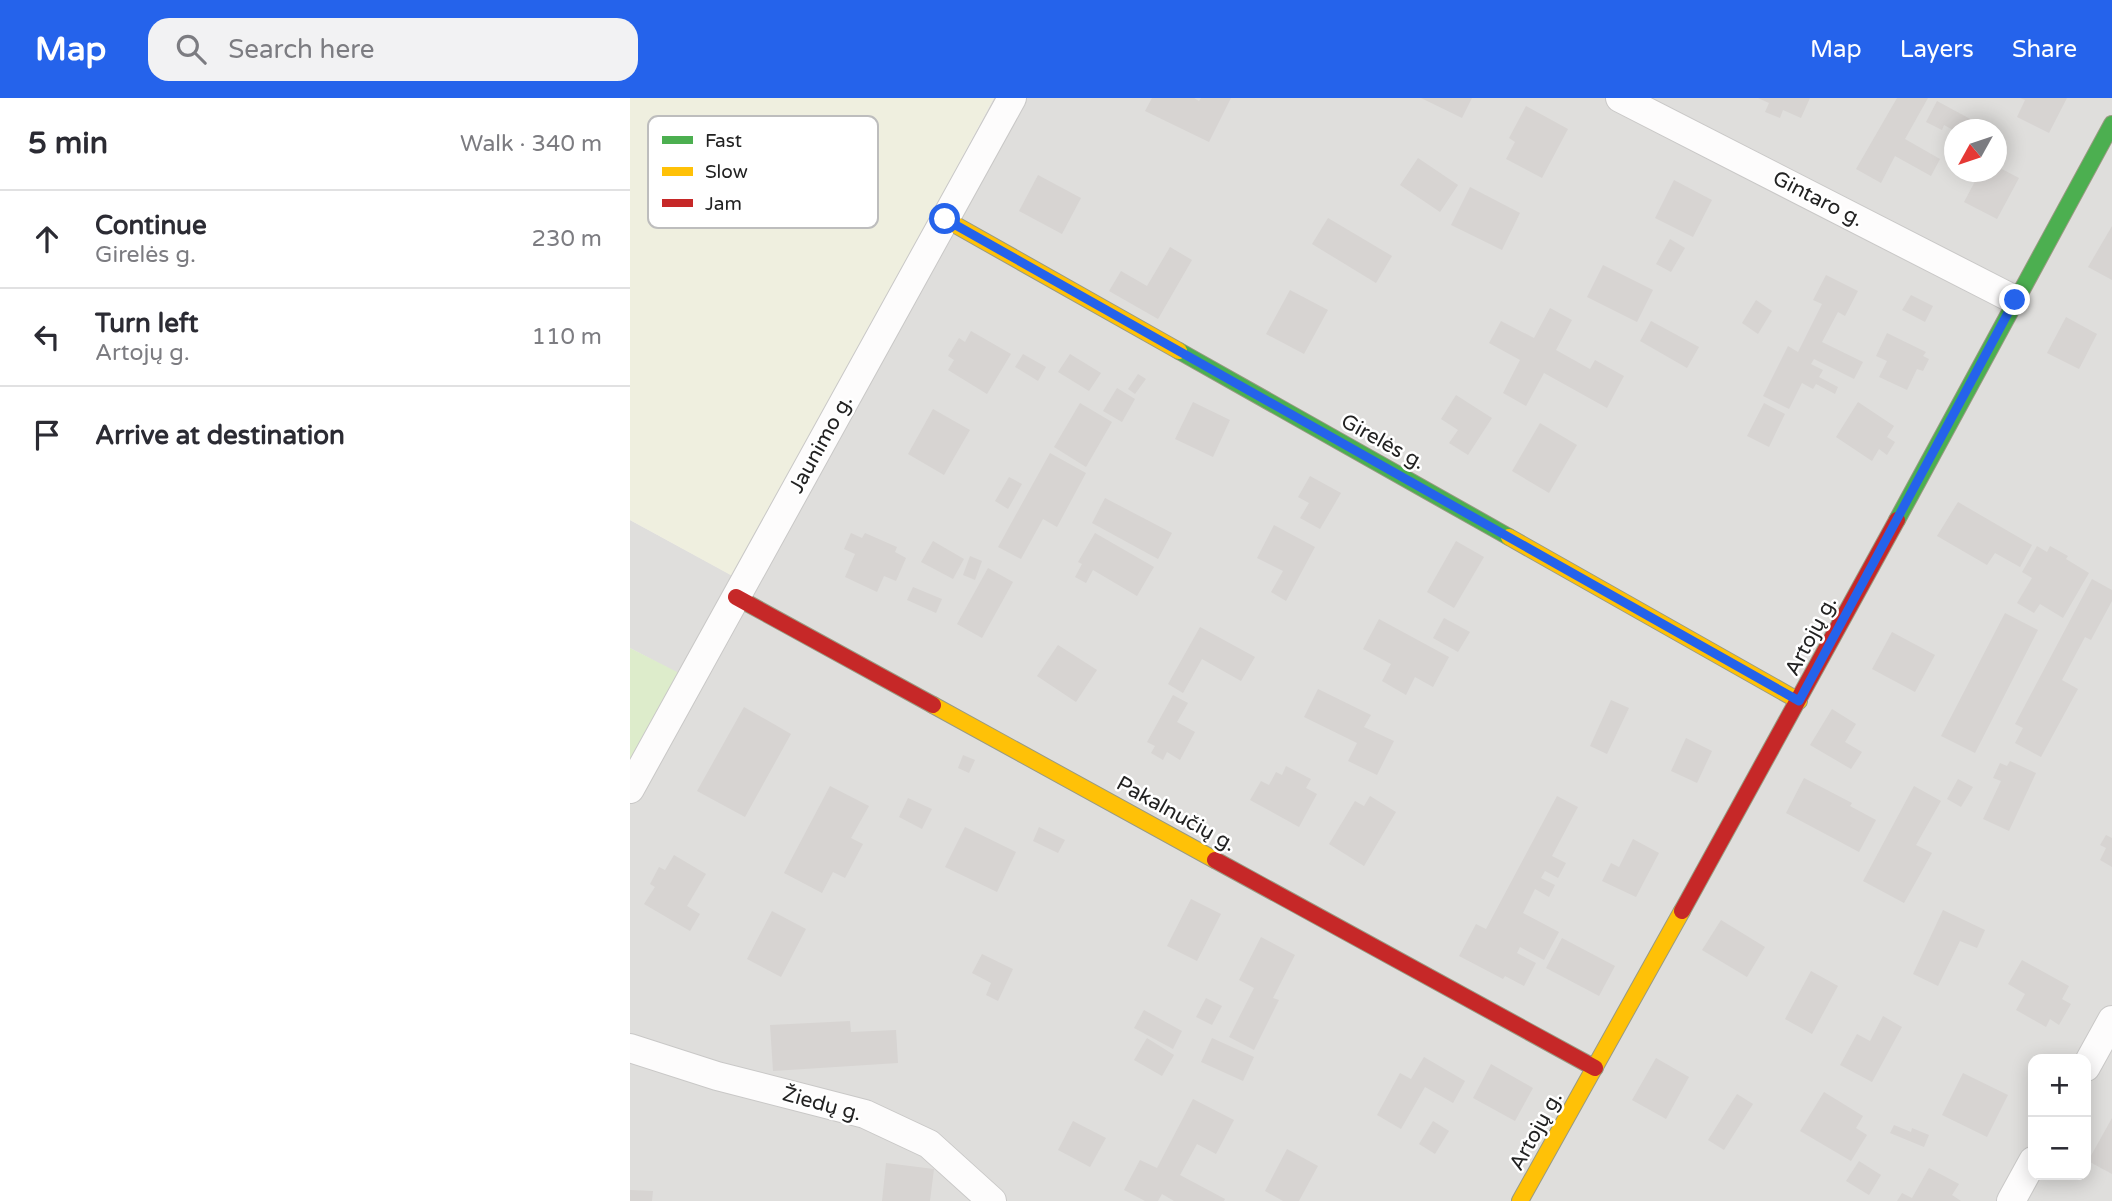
<!DOCTYPE html>
<html lang="en">
<head>
<meta charset="utf-8">
<style>
	body { margin:0; font-family:"Varela Round",sans-serif; background:#f2f2f3; color:#2b2b33 }
	.controls { position:absolute; right:21px; bottom:21px; display:grid; overflow:hidden; border-radius:14px; box-shadow:0 4px 18px #0003 }
	.controls button { width:63px; height:63px; display:grid; place-items:center; padding:0; border:0; border-bottom:2px solid #e1e1e2; background:#fff; color:#2b2b33; font:35px sans-serif }
	.compass { position:absolute; left:1314px; top:21px; width:63px; height:63px; border-radius:50%; background:#fff; box-shadow:0 4px 18px #0003; rotate:230deg }
	.stop { position:absolute; width:21px; height:21px; margin:-16px; border:5px solid #2563eb; border-radius:50%; background:#fff }
	.stop.end { background:#2563eb; border-color:#fff; box-shadow:0 2px 7px #0008 }
	.list { margin:0; padding:0; list-style:none }
	h2 { display:flex; justify-content:space-between; align-items:center; height:91px; margin:0; padding:0 28px; font-size:30px }
	h2 small { font-size:23px; font-weight:400; color:#7c7c81 }
	.list li { display:grid; grid-template-columns:46px 1fr auto; gap:21px; align-items:center; box-sizing:border-box; height:98px; padding:0 28px; border-top:2px solid #e1e1e2 }
	.list b { display:block; font-size:26px; white-space:nowrap }
	.list p { margin:0; font-size:23px; white-space:nowrap; color:#7c7c81 }
	.list em { font-size:23px; font-style:normal; color:#7c7c81 }
	.icon { flex:none; width:38px; height:38px; fill:none; stroke:currentColor; stroke-width:2; stroke-linecap:round; stroke-linejoin:round }
	.map { position:relative; flex:none; width:1482px; height:1103px; overflow:hidden }
	header { display:flex; align-items:center; gap:42px; box-sizing:border-box; height:98px; padding:0 35px; background:#2563eb; color:#fff }
	header strong { font-size:33px }
	nav { display:flex; gap:38px; margin-inline-start:auto; font-size:24px }
	.search { width:490px; height:63px; background:#f2f2f3; display:flex; align-items:center; gap:18px; box-sizing:border-box; padding:0 24px; border-radius:21px; color:#7c7c81; font-size:26px }
	main { display:flex }
	aside { flex:1; background:#fff }
	.map>svg:first-child { display:block }
	.residential { fill:#dfdedc; fill-rule:evenodd }
	.farmland { fill:#efefdf }
	.grass { fill:#ddeccb }
	.building { fill:#d7d4d2 }
	.lines { fill:none; stroke-linecap:round; stroke-linejoin:round }
	.street-casing { stroke:#c9c8c7; stroke-width:30 }
	.fast-casing { stroke:#999a82; stroke-width:18 }
	.slow-casing { stroke:#999a82; stroke-width:18 }
	.jam-casing { stroke:#999a82; stroke-width:18 }
	.street { stroke:#fdfcfc; stroke-width:28 }
	.fast { stroke:#4caf50; stroke-width:16 }
	.slow { stroke:#ffc107; stroke-width:16 }
	.jam { stroke:#c62828; stroke-width:16 }
	.route { stroke:#2563eb; stroke-width:9 }
	.labels { text-anchor:middle; dominant-baseline:central; stroke-width:5; stroke-linejoin:round; paint-order:stroke }
	.street-label { font-size:21px; fill:#222; stroke:#fff }
	.key { fill:#fff; stroke:#bdbdbd; stroke-width:2 }
	.key-label { font-size:19px; fill:#222 }
</style>
</head>
<body>
<header>
<strong>Map</strong>
<div class="search"><svg class="icon" aria-label="search" viewBox="0 0 24 24"><circle cx="10" cy="10" r="6"/><path d="M15 15l6 6"/></svg>Search here</div>
<nav><a>Map</a><a>Layers</a><a>Share</a></nav>
</header>
<main>
<aside>
<h2>5 min<small>Walk · 340 m</small></h2>
<ul class="list">
<li><svg class="icon" aria-label="ahead" viewBox="0 0 24 24"><path d="M12 20V5M6 11l6-6 6 6"/></svg><div><b>Continue</b><p>Girelės g.</p></div><em>230 m</em></li>
<li><svg class="icon" aria-label="left" viewBox="0 0 24 24"><path d="M17 20v-9H6M10 6l-5 5 5 5"/></svg><div><b>Turn left</b><p>Artojų g.</p></div><em>110 m</em></li>
<li><svg class="icon" aria-label="arrive" viewBox="0 0 24 24"><path d="M6 21V4h12l-3 4 3 4H6"/></svg><div><b>Arrive at destination</b></div></li>
</ul>
</aside>
<div class="map">
<svg width="1482" height="1103" viewBox="0 0 1482 1103">
	<rect width="100%" height="100%" fill="#f0eeeb"/>
	<!-- residential -->
	<path class="residential" d="M364,0h1118v1103h-1482v-441l51,-85 -51,-27v-128l107,58zM1324,32h42v42h-42zM1403,961h53v116h-53z"/>
	<!-- farmland -->
	<polygon class="farmland" points="0,0 364,0 106,480 0,422"/>
	<!-- grass -->
	<polygon class="grass" points="0,550 51,576 0,662"/>
	<!-- building -->
	<g class="building">
		<polygon points="522,0 564,0 569,3 571,0 601,0 579,44 515,13"/>
		<polygon points="791,0 842,0 832,20"/>
		<polygon points="1128,0 1180,0 1171,20 1153,12 1150,20 1135,14 1139,5"/>
		<polygon points="1267,0 1298,0 1275,41 1310,61 1301,78 1265,58 1251,85 1226,71"/>
		<polygon points="1390,0 1437,0 1419,35 1387,19 1395,2"/>
		<polygon points="1307,3 1344,23 1339,32 1323,32 1314,27 1312,32 1296,24"/>
		<polygon points="896,8 938,31 912,80 876,61 885,44 879,40"/>
		<polygon points="788,60 828,87 810,114 770,87"/>
		<polygon points="1366,68 1389,80 1367,121 1334,104 1350,74 1366,74"/>
		<polygon points="408,77 451,100 432,136 389,113"/>
		<polygon points="1044,82 1082,102 1063,139 1025,120"/>
		<polygon points="840,89 890,115 872,152 821,127"/>
		<polygon points="698,120 762,158 746,185 682,146"/>
		<polygon points="1482,128 1482,182 1458,169"/>
		<polygon points="1040,141 1055,150 1041,174 1026,166"/>
		<polygon points="540,149 562,162 528,221 479,193 491,173 517,188"/>
		<polygon points="973,167 1023,192 1007,224 957,199"/>
		<polygon points="1196,177 1228,193 1215,218 1208,214 1192,244 1233,264 1224,281 1184,261 1181,266 1193,272 1189,279 1208,289 1205,296 1186,286 1183,291 1172,285 1159,311 1133,298 1158,248 1168,254 1192,206 1183,202"/>
		<polygon points="660,192 698,212 674,256 636,236"/>
		<polygon points="1281,197 1303,208 1295,224 1272,212"/>
		<polygon points="1126,202 1142,213 1128,236 1112,225"/>
		<polygon points="920,210 942,222 926,252 960,271 965,262 994,278 977,310 914,275 896,308 873,295 890,262 859,245 871,223 904,240"/>
		<polygon points="1436,219 1467,236 1449,271 1417,255"/>
		<polygon points="1021,223 1069,249 1057,270 1010,243"/>
		<polygon points="341,233 381,256 357,296 318,272 324,262 318,258 329,240 335,244"/>
		<polygon points="1257,235 1296,254 1293,258 1299,261 1293,273 1287,271 1277,292 1249,279 1257,263 1246,258"/>
		<polygon points="393,256 416,269 408,283 385,269"/>
		<polygon points="440,256 471,275 459,293 428,274"/>
		<polygon points="508,276 516,281 505,296 498,291"/>
		<polygon points="487,290 505,301 492,324 473,313"/>
		<polygon points="826,297 862,320 838,357 819,345 828,332 811,321"/>
		<polygon points="563,304 600,322 583,359 545,341"/>
		<polygon points="1228,304 1264,328 1257,339 1265,344 1257,357 1249,351 1242,363 1206,339"/>
		<polygon points="450,305 482,324 456,369 424,349"/>
		<polygon points="1134,305 1155,316 1139,349 1117,338"/>
		<polygon points="303,311 340,332 314,377 278,356"/>
		<polygon points="910,325 947,347 919,395 882,373"/>
		<polygon points="420,355 456,375 427,429 413,421 391,461 368,449"/>
		<polygon points="680,378 711,395 690,431 670,420 679,405 668,399"/>
		<polygon points="379,379 392,386 378,411 365,403"/>
		<polygon points="475,400 542,435 528,461 462,425"/>
		<polygon points="1328,404 1402,447 1390,469 1365,455 1357,467 1307,438"/>
		<polygon points="644,427 685,449 656,503 641,494 653,473 627,460"/>
		<polygon points="221,435 232,440 235,435 267,449 265,454 276,460 266,483 254,478 247,494 215,479 225,456 214,451"/>
		<polygon points="465,435 524,469 507,498 463,472 456,485 445,479 452,466 448,464"/>
		<polygon points="303,443 334,461 323,481 291,464"/>
		<polygon points="826,443 854,459 824,510 797,494"/>
		<polygon points="1407,448 1417,454 1420,448 1438,458 1436,461 1459,475 1433,520 1410,506 1404,515 1387,505 1402,480 1392,474"/>
		<polygon points="340,458 352,463 345,482 333,477"/>
		<polygon points="358,470 383,484 352,540 327,526"/>
		<polygon points="1462,481 1482,492 1482,503 1461,542 1455,539 1432,582 1448,591 1411,659 1385,645 1393,630 1385,626"/>
		<polygon points="283,489 312,501 306,515 277,502"/>
		<polygon points="1375,515 1408,532 1345,655 1311,638"/>
		<polygon points="814,520 840,534 828,554 803,540"/>
		<polygon points="749,521 819,559 803,589 785,579 776,597 752,583 761,566 733,551"/>
		<polygon points="570,529 625,559 611,583 572,561 553,595 538,586"/>
		<polygon points="1262,534 1305,557 1285,594 1242,571"/>
		<polygon points="428,547 467,572 446,604 407,578"/>
		<polygon points="688,591 741,617 734,629 764,643 747,677 718,663 727,645 674,619"/>
		<polygon points="543,597 558,605 547,624 565,634 550,662 537,654 533,662 521,655 525,648 517,644"/>
		<polygon points="981,602 999,610 977,656 960,648"/>
		<polygon points="114,609 161,636 115,719 67,693"/>
		<polygon points="1202,611 1226,626 1215,644 1232,654 1221,671 1180,647"/>
		<polygon points="1056,640 1082,653 1067,685 1041,673"/>
		<polygon points="333,657 345,662 339,675 328,670"/>
		<polygon points="1380,663 1406,675 1379,733 1353,721 1371,683 1363,680 1370,665 1377,668"/>
		<polygon points="656,668 681,681 676,690 687,696 669,729 620,702 631,683 639,687 646,674 652,677"/>
		<polygon points="1174,680 1222,705 1220,708 1246,722 1229,754 1156,715"/>
		<polygon points="1328,681 1343,689 1331,709 1317,701"/>
		<polygon points="200,688 239,708 221,740 233,746 215,780 203,774 192,795 154,775"/>
		<polygon points="1284,688 1311,703 1286,747 1302,755 1274,805 1233,783"/>
		<polygon points="740,698 766,714 734,768 699,746 725,703 734,708"/>
		<polygon points="927,698 948,709 922,758 936,765 928,780 915,773 911,780 925,787 919,799 905,791 893,815 929,834 914,862 890,849 887,855 906,865 894,888 875,878 873,881 829,858 846,826 856,831"/>
		<polygon points="278,700 302,711 292,731 269,719"/>
		<polygon points="335,729 386,754 367,794 315,769"/>
		<polygon points="409,729 435,742 428,755 403,743"/>
		<polygon points="1476,737 1482,740 1482,769 1470,762 1476,750 1470,747"/>
		<polygon points="1003,741 1029,755 1006,799 972,783 981,765 989,769"/>
		<polygon points="44,757 76,776 57,808 70,816 60,833 14,806 25,789 20,786 29,769 35,772"/>
		<polygon points="561,801 591,816 567,863 537,848"/>
		<polygon points="1313,812 1355,832 1347,850 1330,843 1308,888 1283,876"/>
		<polygon points="142,813 176,831 151,879 117,861"/>
		<polygon points="1091,822 1135,849 1117,879 1072,852"/>
		<polygon points="631,839 665,857 643,900 649,902 624,952 599,939 624,890 609,882"/>
		<polygon points="932,840 985,868 969,898 916,870"/>
		<polygon points="352,856 383,871 368,903 356,897 361,885 342,875"/>
		<polygon points="1392,862 1439,888 1432,901 1441,906 1429,927 1420,921 1416,929 1386,912 1395,896 1378,886"/>
		<polygon points="1181,873 1208,888 1182,936 1155,921"/>
		<polygon points="576,900 592,908 582,927 566,919"/>
		<polygon points="514,912 552,933 543,951 504,930"/>
		<polygon points="1253,918 1272,929 1242,984 1210,967 1227,936 1240,943"/>
		<polygon points="220,923 221,934 266,932 268,965 143,973 140,927"/>
		<polygon points="517,940 544,957 532,978 504,962"/>
		<polygon points="582,940 624,959 613,983 571,964"/>
		<polygon points="794,959 835,983 823,1005 795,989 771,1031 747,1017 770,975 781,981"/>
		<polygon points="1026,960 1059,979 1036,1021 1002,1002"/>
		<polygon points="861,966 903,990 885,1023 843,1000"/>
		<polygon points="1333,975 1378,997 1357,1039 1312,1017"/>
		<polygon points="1194,994 1233,1018 1226,1030 1237,1037 1221,1063 1170,1033"/>
		<polygon points="1107,996 1123,1006 1094,1052 1078,1042"/>
		<polygon points="563,1001 604,1022 586,1056 567,1046 550,1077 595,1101 594,1103 544,1103 532,1096 528,1103 515,1103 494,1092 510,1062 527,1070"/>
		<polygon points="1482,1020 1482,1076 1458,1063"/>
		<polygon points="443,1023 476,1040 460,1069 428,1052"/>
		<polygon points="803,1023 819,1033 805,1056 789,1046"/>
		<polygon points="1264,1027 1281,1034 1282,1030 1299,1037 1294,1049 1260,1035"/>
		<polygon points="657,1051 688,1068 669,1103 653,1103 635,1093"/>
		<polygon points="1229,1063 1251,1077 1239,1097 1216,1083"/>
		<polygon points="256,1065 304,1071 300,1103 252,1103"/>
		<polygon points="1299,1070 1329,1086 1322,1097 1331,1103 1267,1103 1272,1095 1282,1100"/>
		<polygon points="0,1092 23,1093 22,1103 0,1103"/>
	</g>
	<g class="lines">
		<!-- street casing -->
		<g class="street-casing">
			<g id="street">
				<polyline points="990,0 1385,202"/>
				<polyline points="0,691 382,0"/>
				<polyline points="0,950 87,978 235,1016 299,1046 362,1103"/>
				<polyline points="1456,969 1482,922"/>
				<polyline points="1381,1103 1403,1063"/>
			</g>
		</g>
		<!-- fast casing -->
		<g class="fast-casing">
			<g id="fast">
				<polyline points="549,253 879,439"/>
				<polyline points="1267,422 1482,26"/>
			</g>
		</g>
		<!-- slow casing -->
		<g class="slow-casing">
			<g id="slow">
				<polyline points="315,121 549,253"/>
				<polyline points="879,439 1169,603"/>
				<polyline points="303,607 585,762"/>
				<polyline points="890,1103 1052,813"/>
			</g>
		</g>
		<!-- jam casing -->
		<g class="jam-casing">
			<g id="jam">
				<polyline points="106,499 303,607"/>
				<polyline points="585,762 965,970"/>
				<polyline points="1052,813 1267,422"/>
			</g>
		</g>
		<!-- street -->
		<use href="#street" class="street"/>
		<!-- fast -->
		<use href="#fast" class="fast"/>
		<!-- slow -->
		<use href="#slow" class="slow"/>
		<!-- jam -->
		<use href="#jam" class="jam"/>
	</g>
	<g class="lines">
		<!-- route -->
		<polyline class="route" points="315,121 1169,603 1385,202"/>
	</g>
	<g class="labels">
		<!-- street labels -->
		<g class="street-label">
			<text transform="translate(1188 101) rotate(27)">Gintaro g.</text>
			<text transform="translate(753 344) rotate(29)">Girelės g.</text>
			<text transform="translate(191 346) rotate(-61)">Jaunimo g.</text>
			<text transform="translate(1181 538) rotate(-62)">Artojų g.</text>
			<text transform="translate(546 716) rotate(29)">Pakalnučių g.</text>
			<text transform="translate(192 1006) rotate(15)">Žiedų g.</text>
			<text transform="translate(906 1033) rotate(-61)">Artojų g.</text>
		</g>
	</g>
	<!-- legend -->
	<rect x="18" y="18" width="230" height="112" rx="10" class="key"/>
	<rect x="32" y="38" width="31" height="8" fill="#4caf50"/>
	<rect x="32" y="69" width="31" height="9" fill="#ffc107"/>
	<rect x="32" y="101" width="31" height="8" fill="#c62828"/>
	<g class="key-label">
		<text x="75" y="49">Fast</text>
		<text x="75" y="80">Slow</text>
		<text x="75" y="112">Jam</text>
	</g>
</svg>
<div class="controls">
<button>+</button>
<button>−</button>
</div>
<svg class="compass" viewBox="-18 -18 36 36"><path d="M0-13l5 13h-10z" fill="#e53935"/><path d="M0 13l5-13h-10z" fill="#7c7c81"/></svg>
<div class="stop" style="left:315px;top:121px"></div>
<div class="stop end" style="left:1385px;top:202px"></div>
</div>
</main>
</body>
</html>
